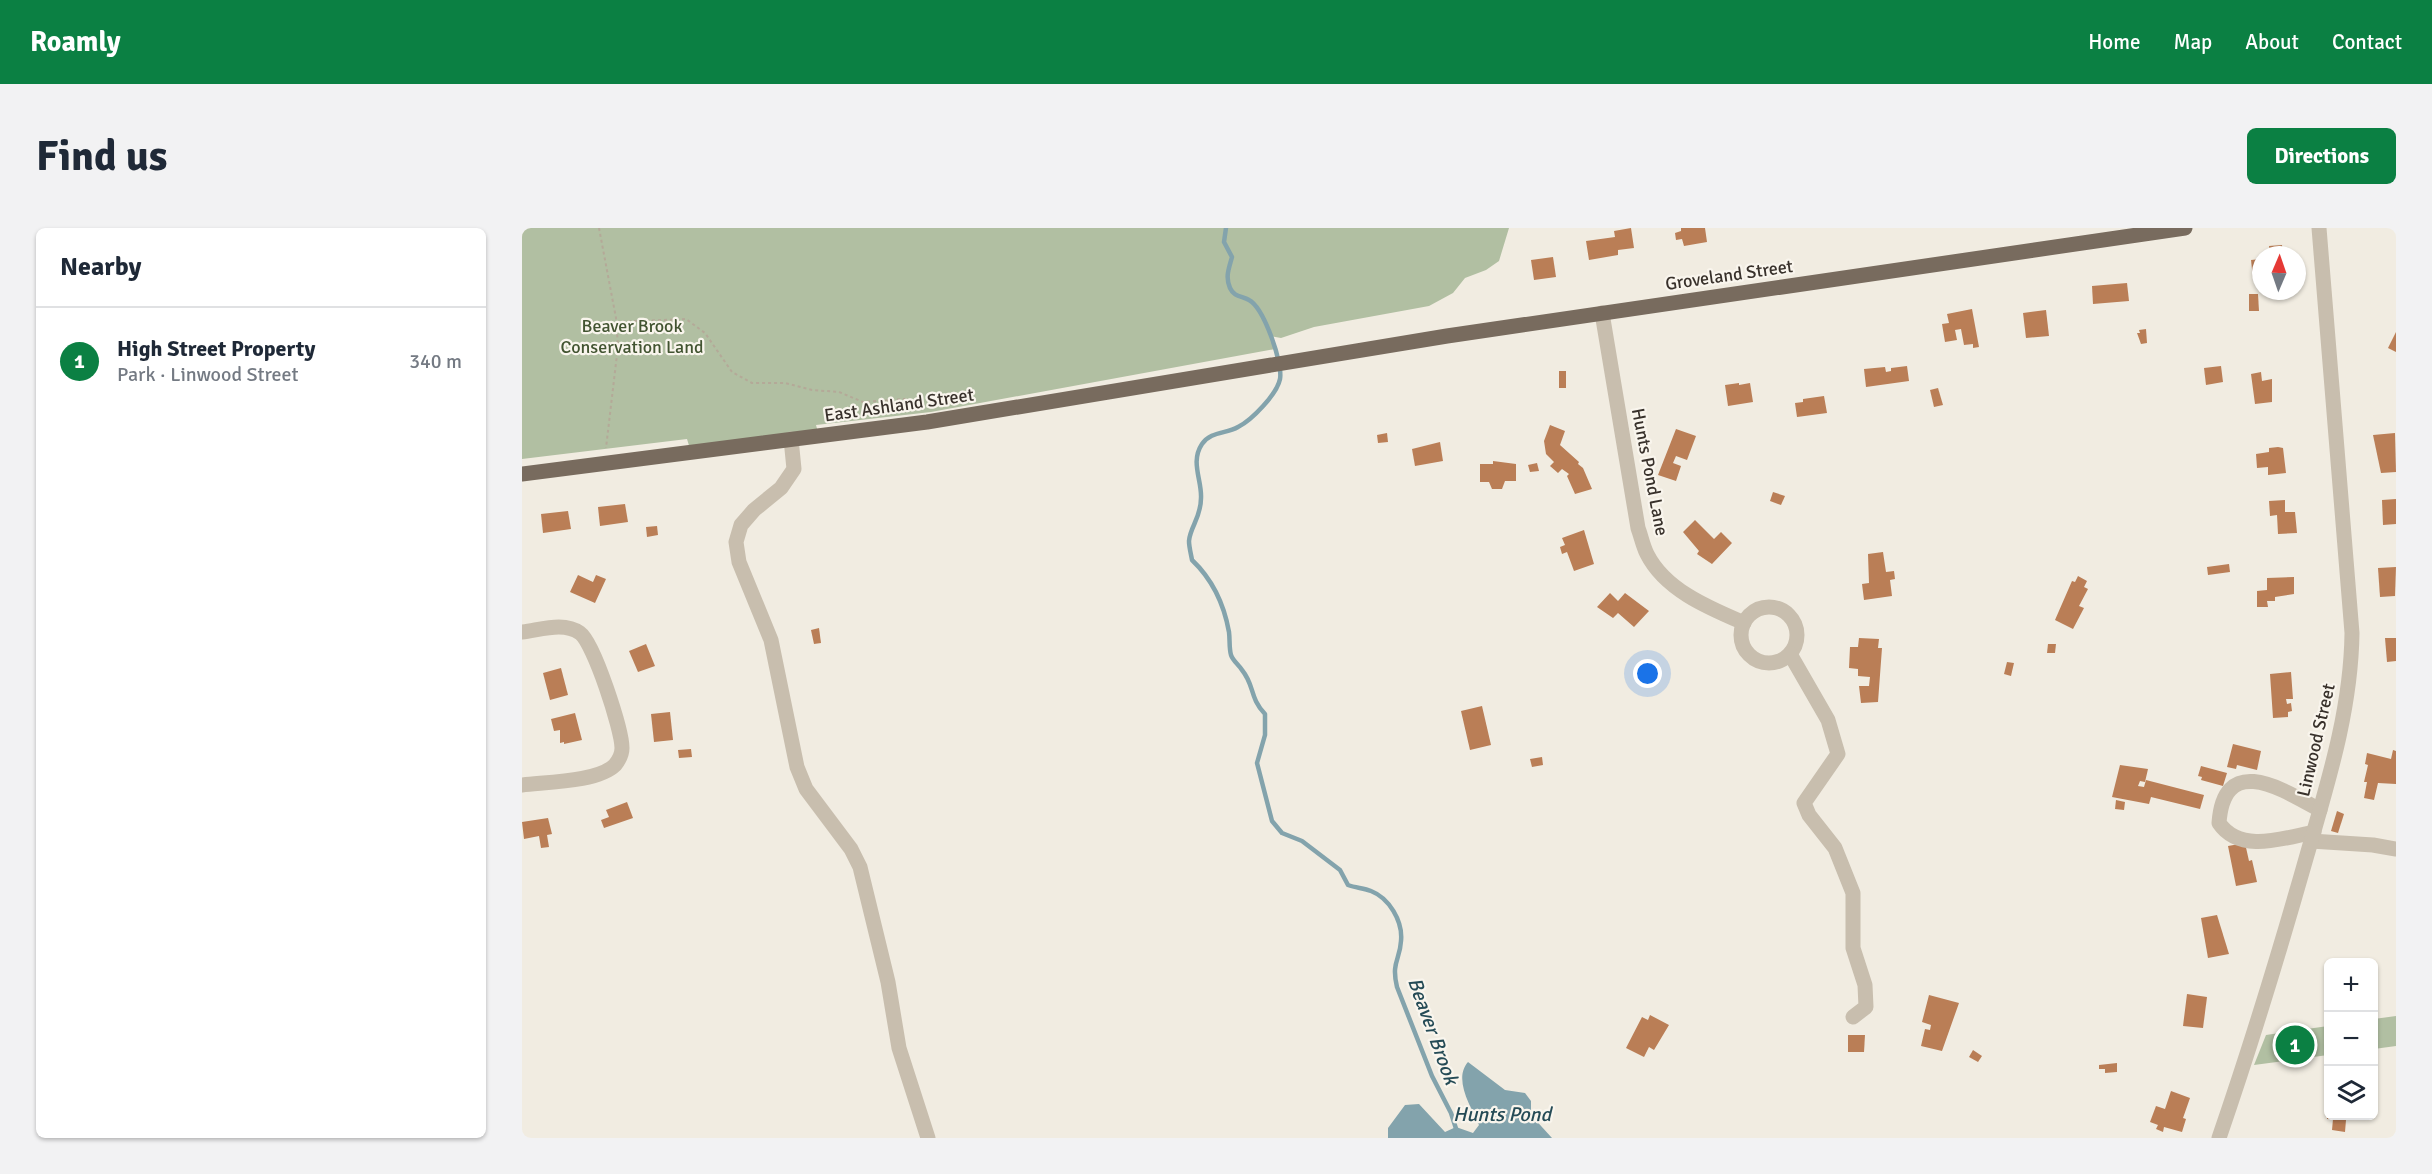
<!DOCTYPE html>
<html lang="en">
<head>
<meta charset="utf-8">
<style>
	body { margin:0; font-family:Signika,sans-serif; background:#f2f2f3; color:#1f2937 }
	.controls { position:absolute; right:18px; bottom:18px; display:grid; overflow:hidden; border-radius:9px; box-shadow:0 2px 4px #0004 }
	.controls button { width:54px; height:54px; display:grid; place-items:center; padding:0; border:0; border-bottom:2px solid #e0e1e3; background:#fff; color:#1f2937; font:30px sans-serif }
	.compass { position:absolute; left:1730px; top:18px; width:54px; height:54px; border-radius:50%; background:#fff; box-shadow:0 2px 4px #0004; rotate:2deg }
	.you { position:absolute; left:1126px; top:446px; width:21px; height:21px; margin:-15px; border:4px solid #fff; border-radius:50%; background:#1a73e8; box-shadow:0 0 0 9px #1a73e833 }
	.badge { display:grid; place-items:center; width:39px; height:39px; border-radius:50%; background:#0b8043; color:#fff; font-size:20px; font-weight:700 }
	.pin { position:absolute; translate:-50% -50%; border:3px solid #fff; box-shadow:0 2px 6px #0006 }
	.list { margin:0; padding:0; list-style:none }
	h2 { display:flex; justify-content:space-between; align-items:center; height:78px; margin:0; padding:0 24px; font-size:26px }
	h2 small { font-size:20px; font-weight:400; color:#747a83 }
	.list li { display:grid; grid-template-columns:39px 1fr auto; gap:18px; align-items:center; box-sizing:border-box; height:108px; padding:0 24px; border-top:2px solid #e0e1e3 }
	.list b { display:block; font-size:22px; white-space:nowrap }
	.list p { margin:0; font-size:20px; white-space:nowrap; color:#747a83 }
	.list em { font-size:20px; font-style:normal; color:#747a83 }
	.icon { flex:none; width:33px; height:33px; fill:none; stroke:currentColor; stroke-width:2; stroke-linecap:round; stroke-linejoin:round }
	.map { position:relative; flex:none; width:1874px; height:910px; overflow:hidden; border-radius:9px }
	header { display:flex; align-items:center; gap:36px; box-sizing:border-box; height:84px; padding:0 30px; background:#0b8043; color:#fff }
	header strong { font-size:28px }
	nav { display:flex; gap:33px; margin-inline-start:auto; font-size:21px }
	.intro { display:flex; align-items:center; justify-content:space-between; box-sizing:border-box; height:144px; padding:0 36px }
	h1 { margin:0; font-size:42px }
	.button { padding:15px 27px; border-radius:9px; background:#0b8043; color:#fff; font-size:21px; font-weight:700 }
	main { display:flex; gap:36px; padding:0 36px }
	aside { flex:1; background:#fff; border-radius:9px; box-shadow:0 2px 4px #0004 }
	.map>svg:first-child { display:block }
	.green { fill:#b1bfa2 }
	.water { fill:#83a3ac }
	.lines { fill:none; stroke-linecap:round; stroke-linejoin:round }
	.stream { stroke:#83a3ac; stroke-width:4.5 }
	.building { fill:#ba7e56 }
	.path { stroke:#b4a998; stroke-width:2; stroke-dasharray:3 3; stroke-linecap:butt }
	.minor { stroke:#c8beae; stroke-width:15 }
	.major { stroke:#786b5e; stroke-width:15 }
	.labels { text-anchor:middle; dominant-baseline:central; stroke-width:4.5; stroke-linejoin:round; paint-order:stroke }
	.street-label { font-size:18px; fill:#38312b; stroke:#f9f5ed }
	.park-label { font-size:18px; fill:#425431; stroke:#f9f5ed }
	.water-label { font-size:20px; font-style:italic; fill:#254b56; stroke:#f9f5ed }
</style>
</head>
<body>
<header>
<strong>Roamly</strong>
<nav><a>Home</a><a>Map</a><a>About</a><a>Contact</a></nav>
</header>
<div class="intro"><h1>Find us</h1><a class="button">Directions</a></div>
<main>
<aside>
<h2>Nearby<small></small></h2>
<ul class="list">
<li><span class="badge">1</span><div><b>High Street Property</b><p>Park · Linwood Street</p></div><em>340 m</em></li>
</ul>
</aside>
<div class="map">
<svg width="1874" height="910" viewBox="0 0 1874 910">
	<rect width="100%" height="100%" fill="#f1ece1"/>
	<!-- green -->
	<g class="green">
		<polygon points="0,0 987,0 977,33 964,42 943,50 931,65 907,78 792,99 759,110 748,108 753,121 409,184 294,197 297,208 169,224 165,211 0,231"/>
		<polygon points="1874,788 1874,818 1852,821 1852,791"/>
		<polygon points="1806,798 1806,827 1732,837 1744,807"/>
	</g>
	<!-- water -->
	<path class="water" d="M946,834l37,28 20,3 6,8v14l21,23h-164v-10l17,-23 14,-1 26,28 11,-5 17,6 6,-8c-8,-18 -26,-46 -11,-63z"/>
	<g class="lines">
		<!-- stream -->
		<path class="stream" d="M704,0l-2,14 8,15c-3,11 -7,20 -2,31 4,9 12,8 19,12 15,8 34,63 31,79 -3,15 -28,41 -42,48 -12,7 -27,4 -36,17 -12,18 0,36 -1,54 0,20 -11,29 -12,43 0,6 2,13 3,19 20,19 32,44 37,72 1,8 0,16 2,23 2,6 8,10 11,15 13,16 7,27 23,44v21l-8,28 15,58 10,12 20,8 38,29 8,15c8,3 16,3 23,6 18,7 32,30 30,50 -1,19 -10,21 -4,46l35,89 19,37 8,25"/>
	</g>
	<!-- building -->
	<g class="building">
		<polygon points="1109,0 1112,20 1096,22 1096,27 1067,32 1064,13 1093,9 1092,3"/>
		<polygon points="1159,0 1183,0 1185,14 1162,18 1160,11 1154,12 1153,5 1159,3"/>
		<polygon points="1760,17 1761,27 1748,27 1747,18"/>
		<polygon points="1031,29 1034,49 1012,52 1009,32"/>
		<polygon points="1739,31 1739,49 1731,50 1729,32"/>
		<polygon points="1605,55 1607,73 1571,76 1570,58"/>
		<polygon points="1727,66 1736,66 1737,83 1727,83"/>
		<polygon points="1450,81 1457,119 1451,120 1451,116 1442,117 1439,101 1433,102 1435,112 1423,114 1420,96 1427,95 1425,86"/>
		<polygon points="1524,82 1527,108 1504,110 1501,85"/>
		<polygon points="1624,101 1625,115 1619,116 1615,105 1618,105 1617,102"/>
		<polygon points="1874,104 1874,124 1866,120"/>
		<polygon points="1385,138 1387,153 1344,159 1342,141 1363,139 1364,144 1369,143 1369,140"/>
		<polygon points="1699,138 1701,154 1684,157 1682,140"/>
		<rect x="1037" y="143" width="7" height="17"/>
		<polygon points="1739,144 1740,153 1750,151 1750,174 1733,176 1729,146"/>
		<polygon points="1217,155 1217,157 1228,155 1231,174 1206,178 1203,157"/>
		<polygon points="1416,160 1421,177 1412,179 1408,162"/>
		<polygon points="1302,168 1305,185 1275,189 1273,175 1281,174 1281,171"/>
		<polygon points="1028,197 1043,203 1038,217 1057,234 1056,236 1061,240 1070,261 1053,266 1045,248 1047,246 1040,241 1036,245 1028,238 1032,234 1024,226 1022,213"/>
		<polygon points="1154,201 1174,208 1165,232 1154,228 1151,235 1159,238 1154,253 1136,247"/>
		<polygon points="865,205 866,214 856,215 855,207"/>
		<polygon points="1873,205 1874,244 1859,245 1851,207"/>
		<polygon points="918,214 921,233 893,238 890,221"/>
		<polygon points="1756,219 1761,220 1764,245 1746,247 1746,239 1735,240 1734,226 1747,224 1747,220"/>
		<polygon points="971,233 994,236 994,253 983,253 980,261 970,261 967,254 958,254 958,236 971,236"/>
		<polygon points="1015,235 1017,243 1008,244 1006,237"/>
		<polygon points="1251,264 1263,268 1259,277 1248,273"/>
		<polygon points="1874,271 1874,296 1861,297 1860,272"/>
		<polygon points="1763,272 1763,284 1773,284 1775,305 1756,306 1755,287 1748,288 1747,273"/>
		<polygon points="103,276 106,294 78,298 76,279"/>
		<polygon points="46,283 49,301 21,305 19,286"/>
		<polygon points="1173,292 1192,311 1199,304 1210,315 1190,336 1175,326 1177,323 1161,304"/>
		<polygon points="135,298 136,307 125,309 124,299"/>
		<polygon points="1062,302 1072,336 1052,343 1045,324 1040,326 1038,319 1043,317 1040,310"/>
		<polygon points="1361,324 1364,344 1372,343 1373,351 1368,352 1370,368 1342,372 1340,356 1347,355 1346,326"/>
		<polygon points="1707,336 1708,344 1686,347 1685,339"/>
		<polygon points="1874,339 1873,368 1858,369 1856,340"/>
		<polygon points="56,347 71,354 74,347 84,351 73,375 48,364"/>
		<polygon points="1556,348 1565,353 1562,359 1566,361 1557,378 1562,380 1551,401 1533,392 1550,353 1553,354"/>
		<polygon points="1772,349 1772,366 1753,369 1753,373 1745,373 1746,379 1735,379 1735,363 1745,362 1745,350"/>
		<polygon points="1088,365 1096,373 1103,365 1127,383 1112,399 1096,385 1091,390 1075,379"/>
		<polygon points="297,400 299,415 292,416 289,402"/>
		<polygon points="1337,410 1357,411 1356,420 1360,420 1356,474 1339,475 1337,458 1347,458 1348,449 1336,448 1336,441 1327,440 1328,419 1336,419"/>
		<polygon points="1863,410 1874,410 1874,433 1865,434"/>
		<polygon points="124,416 133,438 116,444 107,423"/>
		<polygon points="1526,416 1534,416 1533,425 1525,425"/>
		<polygon points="1485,434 1492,435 1489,448 1482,446"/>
		<polygon points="39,440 46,467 28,472 21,445"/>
		<polygon points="1769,444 1771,471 1764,471 1765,476 1769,475 1770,483 1766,484 1766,489 1751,490 1748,446"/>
		<polygon points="960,478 969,517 948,522 939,483"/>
		<polygon points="148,484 151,512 132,514 129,486"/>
		<polygon points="53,485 60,512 42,516 42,514 38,515 38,502 32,503 29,491"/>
		<polygon points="1711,516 1739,523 1735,542 1715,537 1714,541 1705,539"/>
		<polygon points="169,521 170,529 157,530 156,522"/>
		<polygon points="1871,522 1874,523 1874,556 1856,555 1852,572 1842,570 1845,554 1842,554 1846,537 1843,536 1845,525 1869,531"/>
		<polygon points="1020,529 1021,537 1010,539 1008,531"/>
		<polygon points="1598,537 1626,541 1623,554 1618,553 1616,558 1622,559 1624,552 1682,567 1678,581 1629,569 1627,576 1590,569"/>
		<polygon points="1679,538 1705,545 1701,558 1679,552 1680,549 1676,548"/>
		<polygon points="1594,572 1603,574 1602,582 1593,581"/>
		<polygon points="105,574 111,590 82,600 79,592 87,589 84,582"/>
		<polygon points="1815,583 1822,586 1816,605 1809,603"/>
		<polygon points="26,590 30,606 25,607 27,619 19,620 17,608 2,611 0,594"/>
		<polygon points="1723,615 1727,633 1730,632 1735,654 1714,658 1706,618"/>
		<polygon points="1695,687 1707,726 1686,730 1679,690"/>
		<polygon points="1665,766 1685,769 1681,800 1661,798"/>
		<polygon points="1407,767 1437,775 1420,823 1399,818 1403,801 1408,802 1409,797 1400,794"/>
		<polygon points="1128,787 1147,797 1132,822 1127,819 1122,829 1104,820 1120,789 1126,792"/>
		<polygon points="1326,807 1343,807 1342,824 1326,824"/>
		<polygon points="1451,822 1460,828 1456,834 1447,829"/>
		<polygon points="1595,835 1595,844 1583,845 1583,841 1577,841 1577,837"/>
		<polygon points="1649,863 1668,870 1661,890 1664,891 1660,904 1642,899 1641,904 1634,901 1636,897 1628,894 1634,878 1643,881"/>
		<polygon points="1805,888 1833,888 1832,892 1824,892 1823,904 1810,902 1811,891 1805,891"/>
	</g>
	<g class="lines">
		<!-- path -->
		<g class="path">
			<polyline points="77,0 94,90 96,118 84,220"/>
			<polyline points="94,94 164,91 183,105 210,144 230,155 263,155 290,162 317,164 341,174 382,171 390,173 398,181"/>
		</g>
		<!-- minor -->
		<g class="minor">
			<path d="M1080,85l36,215c3,8 5,18 9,26 18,36 62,54 97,69"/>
			<polyline points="269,211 272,241 259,260 232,282 219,297 214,314 217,334 249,412 275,539 284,561 329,621 338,639 366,754 377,820 406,910"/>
			<circle cx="1247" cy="407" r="28"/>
			<path d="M0,404c18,-2 42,-11 58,1 14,10 42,97 42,115 0,6 -3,12 -7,17 -17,17 -69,17 -93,20"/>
			<polyline points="1268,426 1306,492 1316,526 1282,575 1287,587 1313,620 1331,665 1331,720 1343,757 1344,779 1331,789"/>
			<path d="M1792,604c-30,6 -74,22 -95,-9 5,-71 63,-34 101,-13"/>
			<polyline points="1789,613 1851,617 1874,621"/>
			<path d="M1697,910c32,-93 61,-188 88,-283 21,-73 44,-145 45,-222l-33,-405"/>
		</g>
		<!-- major -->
		<polyline class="major" points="0,246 405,194 925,108 1663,0"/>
	</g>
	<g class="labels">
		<!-- street labels -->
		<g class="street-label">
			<text transform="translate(1207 47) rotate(-8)">Groveland Street</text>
			<text transform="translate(377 177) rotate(-8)">East Ashland Street</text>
			<text transform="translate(1128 244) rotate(79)">Hunts Pond Lane</text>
			<text transform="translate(1794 512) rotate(-77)">Linwood Street</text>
		</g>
		<!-- park labels -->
		<g class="park-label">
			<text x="110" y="98">Beaver Brook<tspan x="110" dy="21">Conservation Land</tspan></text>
		</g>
		<!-- water labels -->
		<g class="water-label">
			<text transform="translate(911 803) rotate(70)">Beaver Brook</text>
			<text x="980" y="886">Hunts Pond</text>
		</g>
	</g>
</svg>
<div class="controls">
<button>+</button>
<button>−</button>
<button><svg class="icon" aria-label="layers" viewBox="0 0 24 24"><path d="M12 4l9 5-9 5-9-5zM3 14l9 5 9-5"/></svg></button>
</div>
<svg class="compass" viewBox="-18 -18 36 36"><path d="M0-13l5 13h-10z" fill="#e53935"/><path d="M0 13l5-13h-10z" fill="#747a83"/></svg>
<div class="you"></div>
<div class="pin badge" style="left:1773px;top:817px">1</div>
</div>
</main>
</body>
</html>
